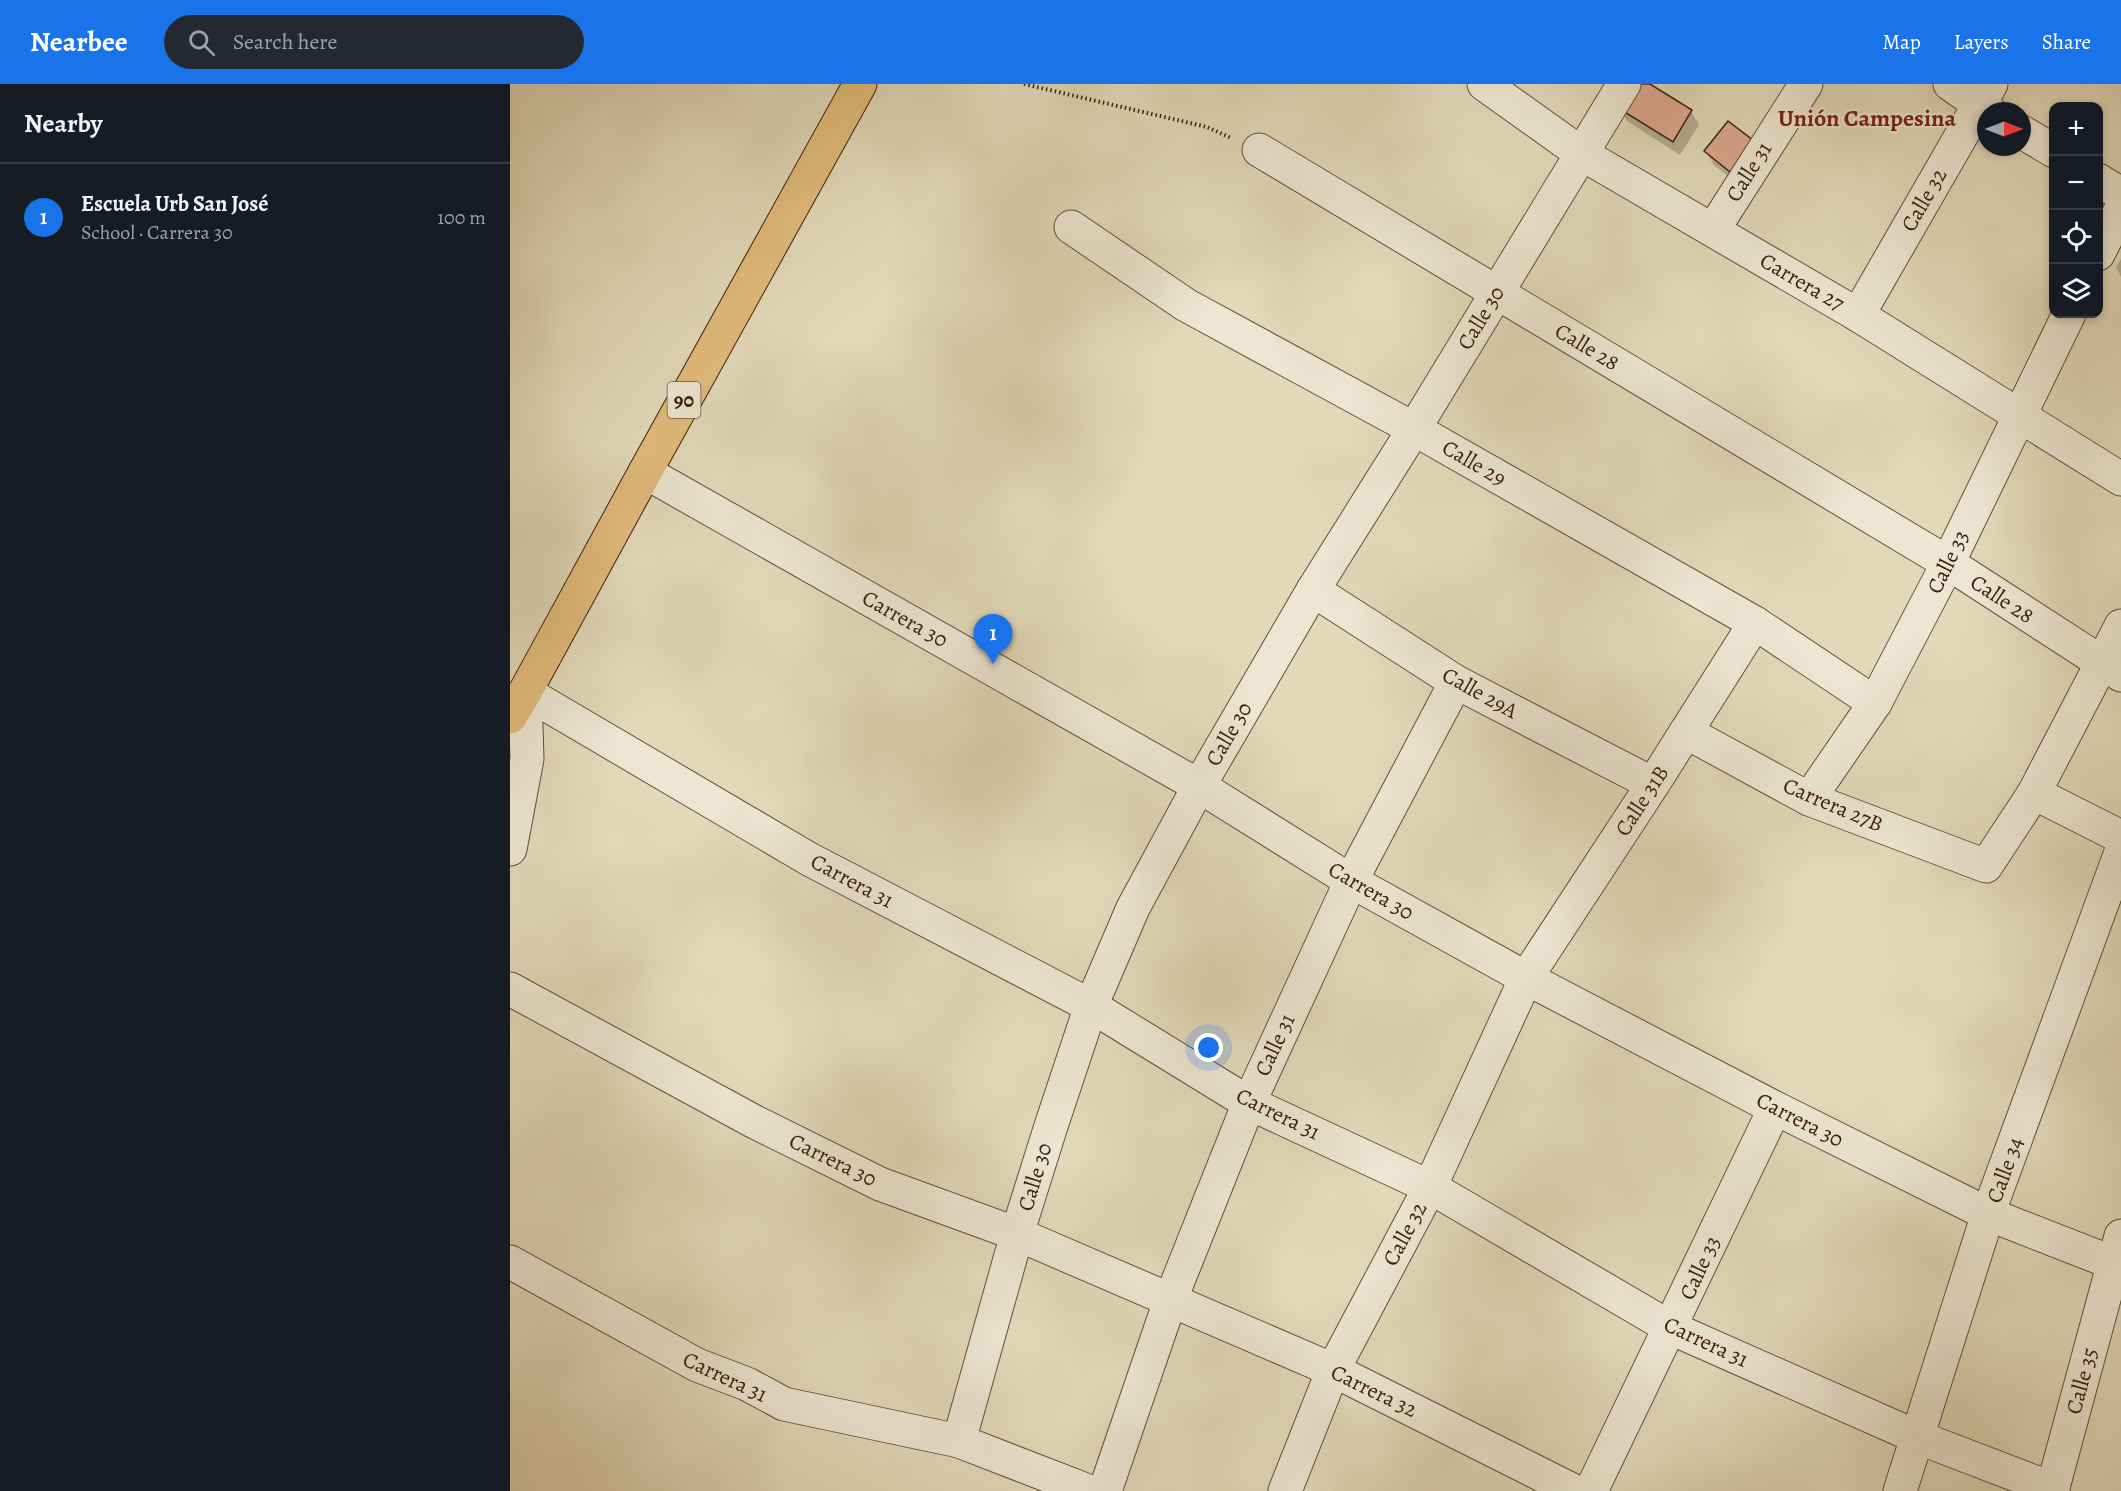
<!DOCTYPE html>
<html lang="en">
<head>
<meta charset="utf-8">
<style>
	body { margin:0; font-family:Alegreya,serif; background:#242831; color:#f1f3f6 }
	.controls { position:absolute; right:18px; top:18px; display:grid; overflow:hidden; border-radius:12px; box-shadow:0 3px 9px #0003 }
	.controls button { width:54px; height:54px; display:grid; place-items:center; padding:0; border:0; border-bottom:2px solid #363941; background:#171b24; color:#f1f3f6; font:30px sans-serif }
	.compass { position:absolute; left:1467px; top:18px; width:54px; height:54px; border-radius:50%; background:#171b24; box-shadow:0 3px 9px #0003; rotate:90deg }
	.you { position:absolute; left:699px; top:964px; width:21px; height:21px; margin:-15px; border:4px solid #fff; border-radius:50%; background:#1a73e8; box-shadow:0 0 0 9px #1a73e833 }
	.badge { display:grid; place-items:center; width:39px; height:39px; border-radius:50%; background:#1a73e8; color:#fff; font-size:20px; font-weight:700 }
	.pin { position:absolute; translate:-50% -50px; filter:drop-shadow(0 2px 3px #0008) }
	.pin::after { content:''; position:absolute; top:32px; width:21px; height:18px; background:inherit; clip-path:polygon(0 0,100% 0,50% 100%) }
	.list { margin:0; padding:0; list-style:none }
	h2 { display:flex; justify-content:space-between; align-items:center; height:78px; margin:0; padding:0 24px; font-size:26px }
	h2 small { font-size:20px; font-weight:400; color:#9ea1a6 }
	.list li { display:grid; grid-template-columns:39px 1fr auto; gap:18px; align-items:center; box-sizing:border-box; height:108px; padding:0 24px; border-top:2px solid #363941 }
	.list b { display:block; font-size:22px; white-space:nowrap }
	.list p { margin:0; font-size:20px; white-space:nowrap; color:#9ea1a6 }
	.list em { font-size:20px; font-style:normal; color:#9ea1a6 }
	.icon { flex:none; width:33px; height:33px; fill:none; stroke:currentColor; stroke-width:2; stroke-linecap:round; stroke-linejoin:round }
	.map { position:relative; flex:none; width:1611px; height:1407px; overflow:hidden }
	header { display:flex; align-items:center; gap:36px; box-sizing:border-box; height:84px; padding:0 30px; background:#1a73e8; color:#fff }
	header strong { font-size:28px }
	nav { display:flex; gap:33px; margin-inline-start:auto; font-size:21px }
	.search { width:420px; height:54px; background:#242831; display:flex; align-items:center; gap:15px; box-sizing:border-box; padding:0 21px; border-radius:33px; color:#9ea1a6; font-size:22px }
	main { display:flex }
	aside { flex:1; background:#171b24 }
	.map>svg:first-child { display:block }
	.shadow { fill:#0003 }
	.building { fill:#dea991; stroke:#3c200c; stroke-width:1.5 }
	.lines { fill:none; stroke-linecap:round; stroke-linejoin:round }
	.minor-casing { stroke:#664e37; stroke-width:35 }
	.major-casing { stroke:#3c200c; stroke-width:35 }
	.path { stroke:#3c200c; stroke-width:4; stroke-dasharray:1.5 3; stroke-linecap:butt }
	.minor { stroke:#ece6d2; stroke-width:33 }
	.major { stroke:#e1bc7c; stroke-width:33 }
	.labels { text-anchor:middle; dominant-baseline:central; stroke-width:4.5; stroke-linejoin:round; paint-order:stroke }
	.shield { fill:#ece6d2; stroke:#715b47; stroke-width:1.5 }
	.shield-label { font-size:21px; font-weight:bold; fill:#3c200c }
	.street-label { font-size:22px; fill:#3c200c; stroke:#ece6d2 }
	.neighbourhood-label { font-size:24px; font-weight:bold; fill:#7a1f14; stroke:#ece6d2 }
</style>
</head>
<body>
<header>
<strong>Nearbee</strong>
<div class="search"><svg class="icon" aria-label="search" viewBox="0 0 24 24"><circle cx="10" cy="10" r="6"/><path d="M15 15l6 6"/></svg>Search here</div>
<nav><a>Map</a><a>Layers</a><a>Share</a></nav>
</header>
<main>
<aside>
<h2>Nearby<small></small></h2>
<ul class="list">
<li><span class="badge">1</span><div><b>Escuela Urb San José</b><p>School · Carrera 30</p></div><em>100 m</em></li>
</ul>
</aside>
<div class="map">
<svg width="1611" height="1407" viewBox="0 0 1611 1407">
	<rect width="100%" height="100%" fill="#e2d9b9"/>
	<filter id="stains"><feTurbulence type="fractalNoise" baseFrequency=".00333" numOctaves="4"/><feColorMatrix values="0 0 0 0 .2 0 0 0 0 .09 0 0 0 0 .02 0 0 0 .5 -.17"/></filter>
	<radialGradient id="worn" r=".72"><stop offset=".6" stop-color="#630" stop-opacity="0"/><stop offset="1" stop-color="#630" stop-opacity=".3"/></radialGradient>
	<!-- shadow -->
	<g class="shadow">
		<polygon points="1138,0 1181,27 1189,41 1170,71 1117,37 1109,24"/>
		<polygon points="1243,58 1228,100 1204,81 1196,68"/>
		<polygon points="1611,175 1611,193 1606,183"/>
	</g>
	<!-- building -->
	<g class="building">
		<polygon points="1122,0 1140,0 1182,26 1163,58 1108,24"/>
		<polygon points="1218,37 1244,57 1220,88 1194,67"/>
	</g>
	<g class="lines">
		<!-- minor casing -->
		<g class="minor-casing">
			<g id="minor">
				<polyline points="974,0 1072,70 1348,231 1611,395"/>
				<polyline points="1440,0 1479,27"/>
				<polyline points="1512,48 1544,67"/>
				<polyline points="749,66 1438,479 1611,591"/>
				<polyline points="1588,96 1611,110"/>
				<polyline points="561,143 676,221 904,345 1245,539 1365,619"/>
				<polyline points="1203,146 1296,0"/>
				<polyline points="1588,170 1611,125"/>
				<polyline points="1348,231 1481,0"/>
				<polyline points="135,388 689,702 841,797 1016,894 1265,1024 1478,1130 1611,1182"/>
				<polyline points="803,506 946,598 1143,700"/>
				<polyline points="15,608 299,775 581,922 739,1019 920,1103 1161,1244 1407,1353 1543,1405"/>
				<polyline points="1176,648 1299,715 1476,782 1524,709 1611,542"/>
				<polyline points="1524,709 1611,753"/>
				<polyline points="1299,715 1365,619 1438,479 1559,230"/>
				<polyline points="0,765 17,675 15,608"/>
				<polyline points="0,905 243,1037 370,1100 507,1150 823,1286 1064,1407"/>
				<polyline points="0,1178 187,1281 237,1300 274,1320 449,1357 578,1407"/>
				<polyline points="449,1357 507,1150 541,1042 581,922 623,824 689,702 803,506 904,345 1114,0"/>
				<polyline points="595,1407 660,1217 739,1019 841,797 946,598"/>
				<polyline points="775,1407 823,1286 920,1103 1016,894 1143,700 1245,539"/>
				<polyline points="1081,1407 1265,1024"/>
				<polyline points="1390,1407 1478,1130 1611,768"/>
				<polyline points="1542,1407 1611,1152"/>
			</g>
		</g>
		<!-- major casing -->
		<g class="major-casing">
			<polyline id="major" points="0,633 15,608 135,388 350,0"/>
		</g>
		<!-- path -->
		<polyline class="path" points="514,0 697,43 721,54"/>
		<!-- minor -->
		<use href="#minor" class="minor"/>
		<!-- major -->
		<use href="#major" class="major"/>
	</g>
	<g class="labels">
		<!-- shield labels -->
		<rect class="shield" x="157.5" y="298" width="33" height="36" rx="4.5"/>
		<g class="shield-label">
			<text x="174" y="316">90</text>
		</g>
		<!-- street labels -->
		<g class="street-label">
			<text transform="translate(1239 88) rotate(-58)">Calle 31</text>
			<text transform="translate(1414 116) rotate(-60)">Calle 32</text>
			<text transform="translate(1292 198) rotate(30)">Carrera 27</text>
			<text transform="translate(971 234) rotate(-59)">Calle 30</text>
			<text transform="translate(1077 263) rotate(31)">Calle 28</text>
			<text transform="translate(964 379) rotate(30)">Calle 29</text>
			<text transform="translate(1438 478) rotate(-64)">Calle 33</text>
			<text transform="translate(1492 515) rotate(33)">Calle 28</text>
			<text transform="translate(395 535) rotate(29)">Carrera 30</text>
			<text transform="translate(970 609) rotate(29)">Calle 29A</text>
			<text transform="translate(719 650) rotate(-60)">Calle 30</text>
			<text transform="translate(1132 717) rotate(-57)">Calle 31B</text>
			<text transform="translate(1323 721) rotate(23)">Carrera 27B</text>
			<text transform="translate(342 797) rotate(28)">Carrera 31</text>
			<text transform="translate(861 807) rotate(30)">Carrera 30</text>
			<text transform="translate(765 961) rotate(-65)">Calle 31</text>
			<text transform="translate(768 1030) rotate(26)">Carrera 31</text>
			<text transform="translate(1290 1036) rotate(27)">Carrera 30</text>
			<text transform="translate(323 1076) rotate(26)">Carrera 30</text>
			<text transform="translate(1495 1086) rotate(-70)">Calle 34</text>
			<text transform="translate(525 1093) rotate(-73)">Calle 30</text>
			<text transform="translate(895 1150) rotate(-62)">Calle 32</text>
			<text transform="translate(1190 1184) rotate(-65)">Calle 33</text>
			<text transform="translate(1196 1258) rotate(25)">Carrera 31</text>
			<text transform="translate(215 1293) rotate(25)">Carrera 31</text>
			<text transform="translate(1572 1297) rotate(-75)">Calle 35</text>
			<text transform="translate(864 1307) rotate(26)">Carrera 32</text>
		</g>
		<!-- neighbourhood labels -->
		<g class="neighbourhood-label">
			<text x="1357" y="34">Unión Campesina</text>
		</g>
	</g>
	<rect width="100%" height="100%" filter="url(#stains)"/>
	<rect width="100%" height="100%" fill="url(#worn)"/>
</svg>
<div class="controls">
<button>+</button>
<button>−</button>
<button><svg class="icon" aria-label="locate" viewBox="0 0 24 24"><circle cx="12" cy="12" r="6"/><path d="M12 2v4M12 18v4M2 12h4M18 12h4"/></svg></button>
<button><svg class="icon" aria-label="layers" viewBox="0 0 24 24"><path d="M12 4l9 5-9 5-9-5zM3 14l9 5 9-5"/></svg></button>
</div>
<svg class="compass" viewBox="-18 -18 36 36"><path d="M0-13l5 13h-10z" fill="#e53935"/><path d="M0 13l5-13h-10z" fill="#9ea1a6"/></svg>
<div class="you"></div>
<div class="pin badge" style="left:483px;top:580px">1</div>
</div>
</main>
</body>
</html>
